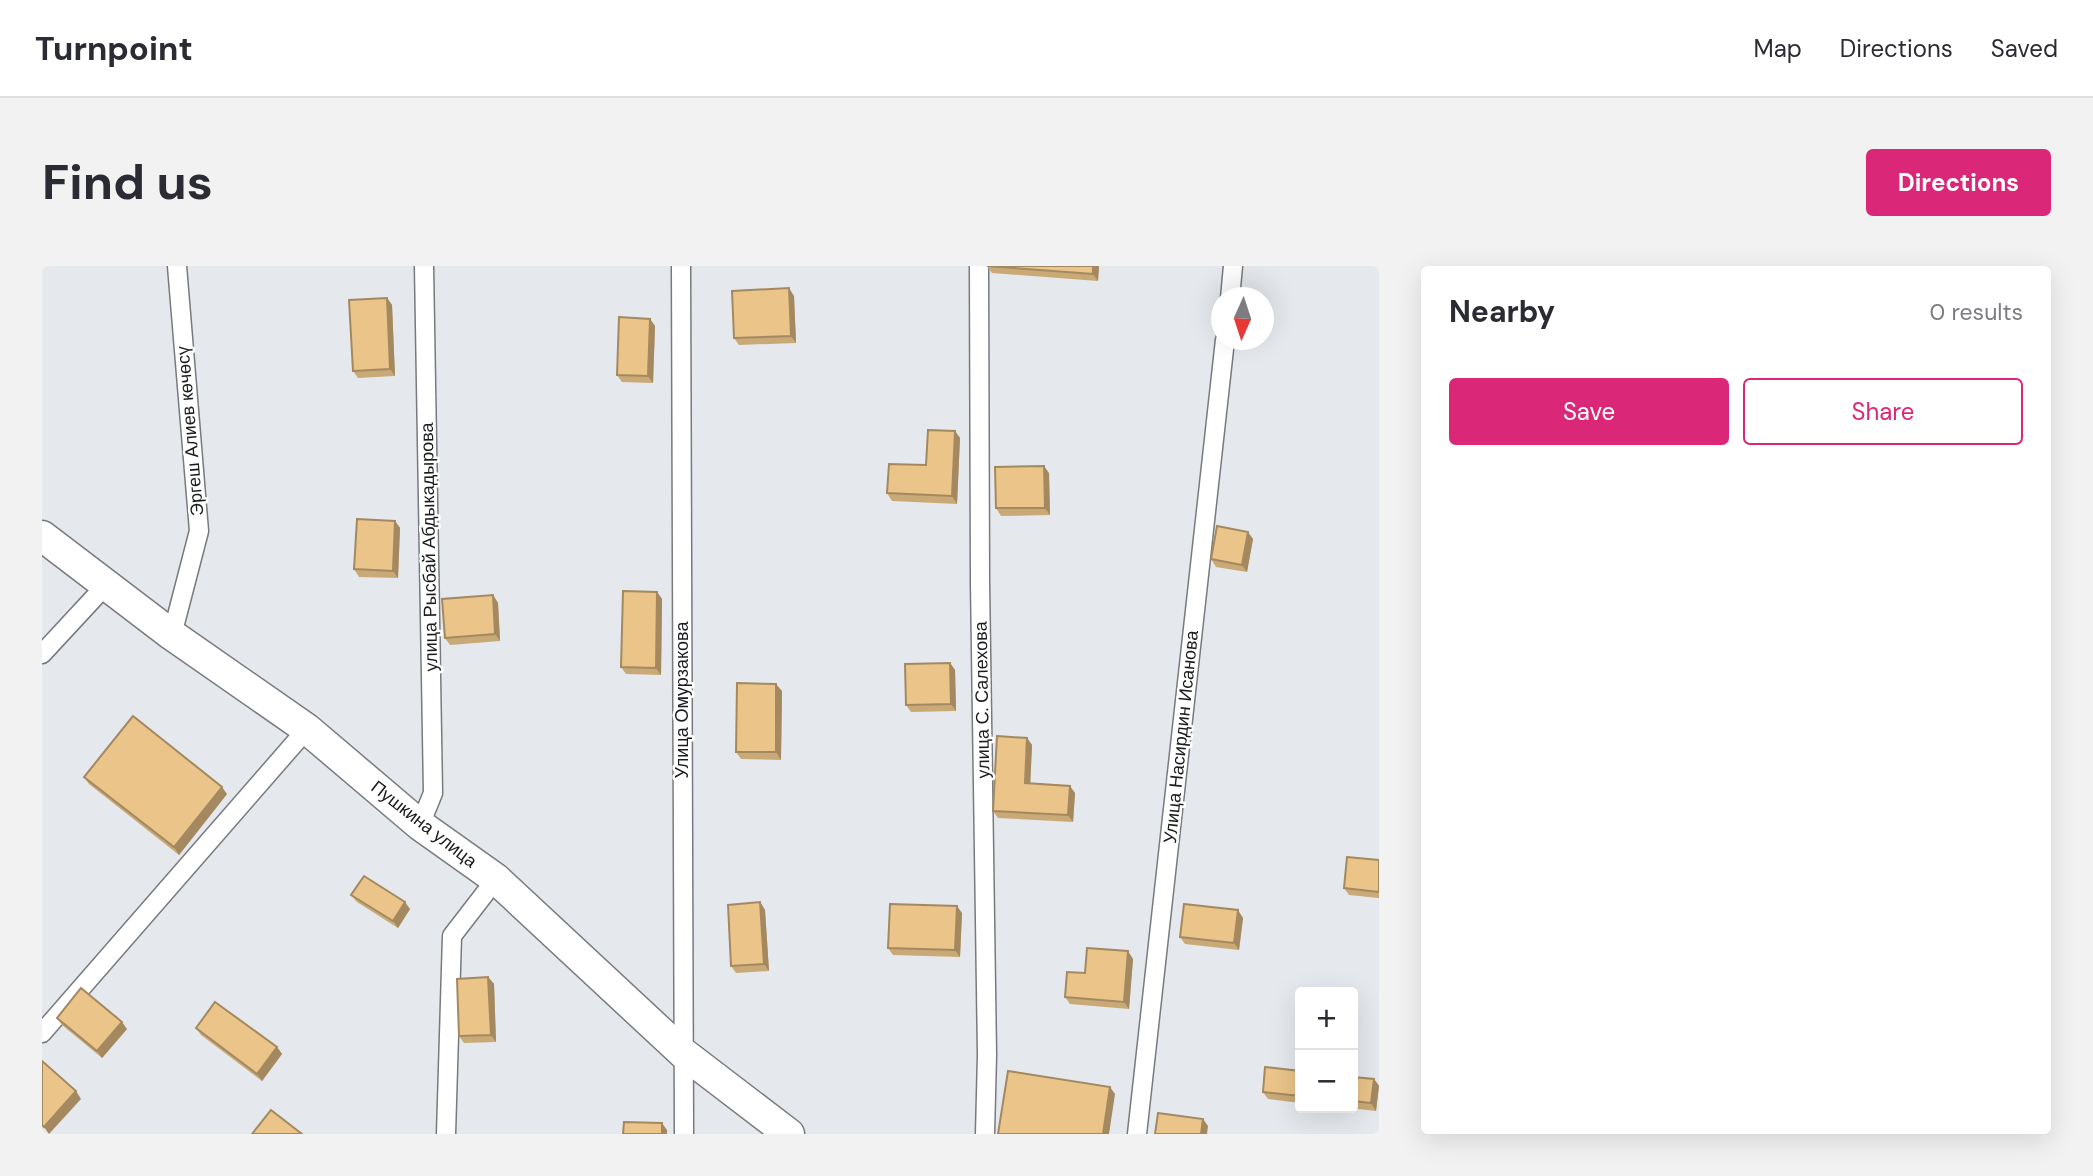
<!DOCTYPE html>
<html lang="en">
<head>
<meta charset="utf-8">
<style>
	body { margin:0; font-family:"DM Sans",sans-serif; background:#f2f2f3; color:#2b2b33 }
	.controls { position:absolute; right:21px; bottom:21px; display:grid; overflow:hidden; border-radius:7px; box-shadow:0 7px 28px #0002 }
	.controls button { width:63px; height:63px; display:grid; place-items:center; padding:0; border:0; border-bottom:2px solid #e1e1e2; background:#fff; color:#2b2b33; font:35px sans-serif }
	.compass { position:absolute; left:1169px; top:21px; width:63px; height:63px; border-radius:50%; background:#fff; box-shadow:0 7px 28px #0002; rotate:183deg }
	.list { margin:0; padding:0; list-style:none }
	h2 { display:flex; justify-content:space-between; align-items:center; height:91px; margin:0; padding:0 28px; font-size:30px }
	h2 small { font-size:23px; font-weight:400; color:#7c7c81 }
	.actions { display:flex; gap:14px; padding:21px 28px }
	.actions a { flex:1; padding:16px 0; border:2px solid #db2777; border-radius:7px; text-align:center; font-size:24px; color:#db2777 }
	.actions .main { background:#db2777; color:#fff }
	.map { position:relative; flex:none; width:1337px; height:868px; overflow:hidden; border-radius:7px }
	header { display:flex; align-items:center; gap:42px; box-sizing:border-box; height:98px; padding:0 35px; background:#fff; border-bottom:2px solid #e1e1e2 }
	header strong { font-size:33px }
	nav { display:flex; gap:38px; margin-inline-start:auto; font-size:24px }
	.intro { display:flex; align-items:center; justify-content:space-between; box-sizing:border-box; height:168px; padding:0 42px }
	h1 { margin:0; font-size:49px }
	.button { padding:18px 32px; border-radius:7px; background:#db2777; color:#fff; font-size:24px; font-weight:700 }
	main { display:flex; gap:42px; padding:0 42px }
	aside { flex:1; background:#fff; border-radius:7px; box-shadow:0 7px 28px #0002 }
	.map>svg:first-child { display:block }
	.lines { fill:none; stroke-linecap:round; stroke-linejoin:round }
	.minor-casing { stroke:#777a7e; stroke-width:21 }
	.trunk-casing { stroke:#777a7e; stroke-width:33 }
	.minor { stroke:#fff; stroke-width:18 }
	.trunk { stroke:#fff; stroke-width:30 }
	.wall { fill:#c9a976 }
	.shaded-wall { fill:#a48960 }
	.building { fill:#eac489; stroke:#a48960; stroke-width:2 }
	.labels { text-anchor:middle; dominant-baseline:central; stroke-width:5; stroke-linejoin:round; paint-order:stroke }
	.street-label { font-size:18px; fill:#1a1b1c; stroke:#fff }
</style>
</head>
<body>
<header>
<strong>Turnpoint</strong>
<nav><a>Map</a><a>Directions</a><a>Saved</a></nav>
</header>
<div class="intro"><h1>Find us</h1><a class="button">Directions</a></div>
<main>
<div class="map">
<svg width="1337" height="868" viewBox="0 0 1337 868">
	<rect width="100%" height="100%" fill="#e5e9ed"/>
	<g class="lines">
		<!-- minor casing -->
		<g class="minor-casing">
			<g id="minor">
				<polyline points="639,0 642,868"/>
				<polyline points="937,0 938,316 945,789 943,868"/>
				<polyline points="1188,32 1191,0"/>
				<polyline points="130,369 157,265 135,0"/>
				<polyline points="0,388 63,320"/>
				<polyline points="378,559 391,527 382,0"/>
				<polyline points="0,767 265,463"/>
				<polyline points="404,868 410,670 454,613"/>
				<polyline points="1095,868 1183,74"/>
			</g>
		</g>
		<!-- trunk casing -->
		<g class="trunk-casing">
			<polyline id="trunk" points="0,270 130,369 265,463 378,559 454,613 641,787 747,868"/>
		</g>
		<!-- minor -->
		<use href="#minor" class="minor"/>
		<!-- trunk -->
		<use href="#trunk" class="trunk"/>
	</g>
	<!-- wall -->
	<g class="wall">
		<polygon points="945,0 1057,0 1056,15 950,7"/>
		<polygon points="752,30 754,77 697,79 692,72"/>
		<polygon points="345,32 350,39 353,110 316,112 311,105"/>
		<polygon points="608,53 613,60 611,117 580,116 575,109"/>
		<polygon points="913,165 918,172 915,238 850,235 845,227 884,199"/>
		<polygon points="1007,207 1008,249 959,250 954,242"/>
		<polygon points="353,255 358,262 356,312 317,311 312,303"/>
		<polygon points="1211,273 1205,306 1174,301 1169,293"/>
		<polygon points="615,326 620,333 619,409 584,408 579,401"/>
		<polygon points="451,329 456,337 458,375 408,379 403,372"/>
		<polygon points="908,397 913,404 914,445 869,446 864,439"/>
		<polygon points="740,425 739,494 699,493 694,486"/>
		<polygon points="985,472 990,479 988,518 1033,527 1031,556 956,552 951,545"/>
		<polygon points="42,511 185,528 137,589 47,518"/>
		<polygon points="1337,594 1337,632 1307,629 1302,622"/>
		<polygon points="309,629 368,643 356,662 315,636"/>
		<polygon points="718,636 723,644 727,705 694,707 689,700"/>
		<polygon points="920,647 918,691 851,689 846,682"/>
		<polygon points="1201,652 1197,684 1143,678 1138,671"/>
		<polygon points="1091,693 1087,743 1028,738 1023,731"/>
		<polygon points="446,711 452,718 454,776 422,777 417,770"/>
		<polygon points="15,752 85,763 60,792 20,759"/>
		<polygon points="154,762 235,781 240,788 220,815 159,769"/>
		<polygon points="1258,805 1258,837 1226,833 1221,826"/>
		<polygon points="1311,811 1332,813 1337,820 1334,845 1308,842 1311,842"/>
	</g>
	<!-- shaded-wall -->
	<g class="shaded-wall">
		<polygon points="1051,0 1057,0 1056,15 1051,8"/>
		<polygon points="747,22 752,30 754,77 749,70"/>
		<polygon points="345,32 350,39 353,110 348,103"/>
		<polygon points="608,53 613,60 611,117 606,110"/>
		<polygon points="913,165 918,172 915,238 910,230"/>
		<polygon points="1002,200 1007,207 1008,249 1003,242"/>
		<polygon points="353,255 358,262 356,312 351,305"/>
		<polygon points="1206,266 1211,273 1205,306 1200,299"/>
		<polygon points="615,326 620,333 619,409 614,402"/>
		<polygon points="451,329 456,337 458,375 453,368"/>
		<polygon points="908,397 913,404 914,445 909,438"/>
		<polygon points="734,418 740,425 739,494 734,486"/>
		<polygon points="985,472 990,479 988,525 983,517"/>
		<polygon points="1028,520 1033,527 1031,556 1026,549"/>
		<polygon points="180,521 185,528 137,589 132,581"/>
		<polygon points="363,636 368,643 356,662 351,655"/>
		<polygon points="718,636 723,644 727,705 722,698"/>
		<polygon points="915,640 920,647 918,691 913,684"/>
		<polygon points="1196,644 1201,652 1197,684 1192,677"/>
		<polygon points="1086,685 1091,693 1087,743 1082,736"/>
		<polygon points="446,711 452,718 454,776 449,769"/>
		<polygon points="80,756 85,763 60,792 55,785"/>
		<polygon points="235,781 240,788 220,815 215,808"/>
		<polygon points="1332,813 1337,820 1334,845 1329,837"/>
		<polygon points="1068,821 1073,828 1067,868 1061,868"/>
		<polygon points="34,825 39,833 7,868 2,861"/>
		<polygon points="1161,853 1166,860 1165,868 1159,868"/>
		<polygon points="620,857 625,864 625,868 620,868"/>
	</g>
	<!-- building -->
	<g class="building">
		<polygon points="945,0 1051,0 1051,8"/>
		<polygon points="747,22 749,70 692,72 690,25"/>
		<polygon points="345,32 348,103 311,105 307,34"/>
		<polygon points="577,51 608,53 606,110 575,109"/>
		<polygon points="886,164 913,165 910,230 845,227 847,198 884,199"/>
		<polygon points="1002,200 1003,242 954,242 953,201"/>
		<polygon points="315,253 353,255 351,305 312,303"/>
		<polygon points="1175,260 1206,266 1200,299 1169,293"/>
		<polygon points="581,325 615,326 614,402 579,401"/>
		<polygon points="451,329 453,368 403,372 400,333"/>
		<polygon points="908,397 909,438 864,439 863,398"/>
		<polygon points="695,417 734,418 734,486 694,486"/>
		<polygon points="91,450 180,521 132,581 42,511"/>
		<polygon points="955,470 985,472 983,517 1028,520 1026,549 951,545"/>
		<polygon points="1305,591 1337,594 1337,626 1302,622"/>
		<polygon points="322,610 363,636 351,655 309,629"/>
		<polygon points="718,636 722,698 689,700 686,639"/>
		<polygon points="848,638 915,640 913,684 846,682"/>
		<polygon points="1142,638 1196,644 1192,677 1138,671"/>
		<polygon points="1045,682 1086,685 1082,736 1023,731 1025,706 1043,707"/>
		<polygon points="446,711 449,769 417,770 415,713"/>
		<polygon points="39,722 80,756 55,785 15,752"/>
		<polygon points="173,736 235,781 215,808 154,762"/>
		<polygon points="0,795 34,825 2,861 0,859"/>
		<polygon points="1223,801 1258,805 1258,830 1221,826"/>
		<polygon points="966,805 1068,821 1061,868 956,868"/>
		<polygon points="1311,811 1332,813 1329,837 1311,835"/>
		<polygon points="229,844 260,868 210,868"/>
		<polygon points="1116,847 1161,853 1159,868 1113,868"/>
		<polygon points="582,856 620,857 620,868 581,868"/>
	</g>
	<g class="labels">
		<!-- street labels -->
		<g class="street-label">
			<text transform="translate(148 165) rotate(-95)">Эргеш Алиев көчөсү</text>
			<text transform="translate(387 281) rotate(-91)">улица Рысбай Абдыкадырова</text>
			<text transform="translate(640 434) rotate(-90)">Улица Омурзакова</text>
			<text transform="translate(940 434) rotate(-91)">улица С. Салехова</text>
			<text transform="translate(1139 471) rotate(-84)">Улица Насирдин Исанова</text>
			<text transform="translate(382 558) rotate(38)">Пушкина улица</text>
		</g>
	</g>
</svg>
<div class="controls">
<button>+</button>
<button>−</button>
</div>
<svg class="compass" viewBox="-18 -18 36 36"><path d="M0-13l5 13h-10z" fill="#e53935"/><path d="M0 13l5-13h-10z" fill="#7c7c81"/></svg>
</div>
<aside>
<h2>Nearby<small>0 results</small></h2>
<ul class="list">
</ul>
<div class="actions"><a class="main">Save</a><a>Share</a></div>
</aside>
</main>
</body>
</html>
